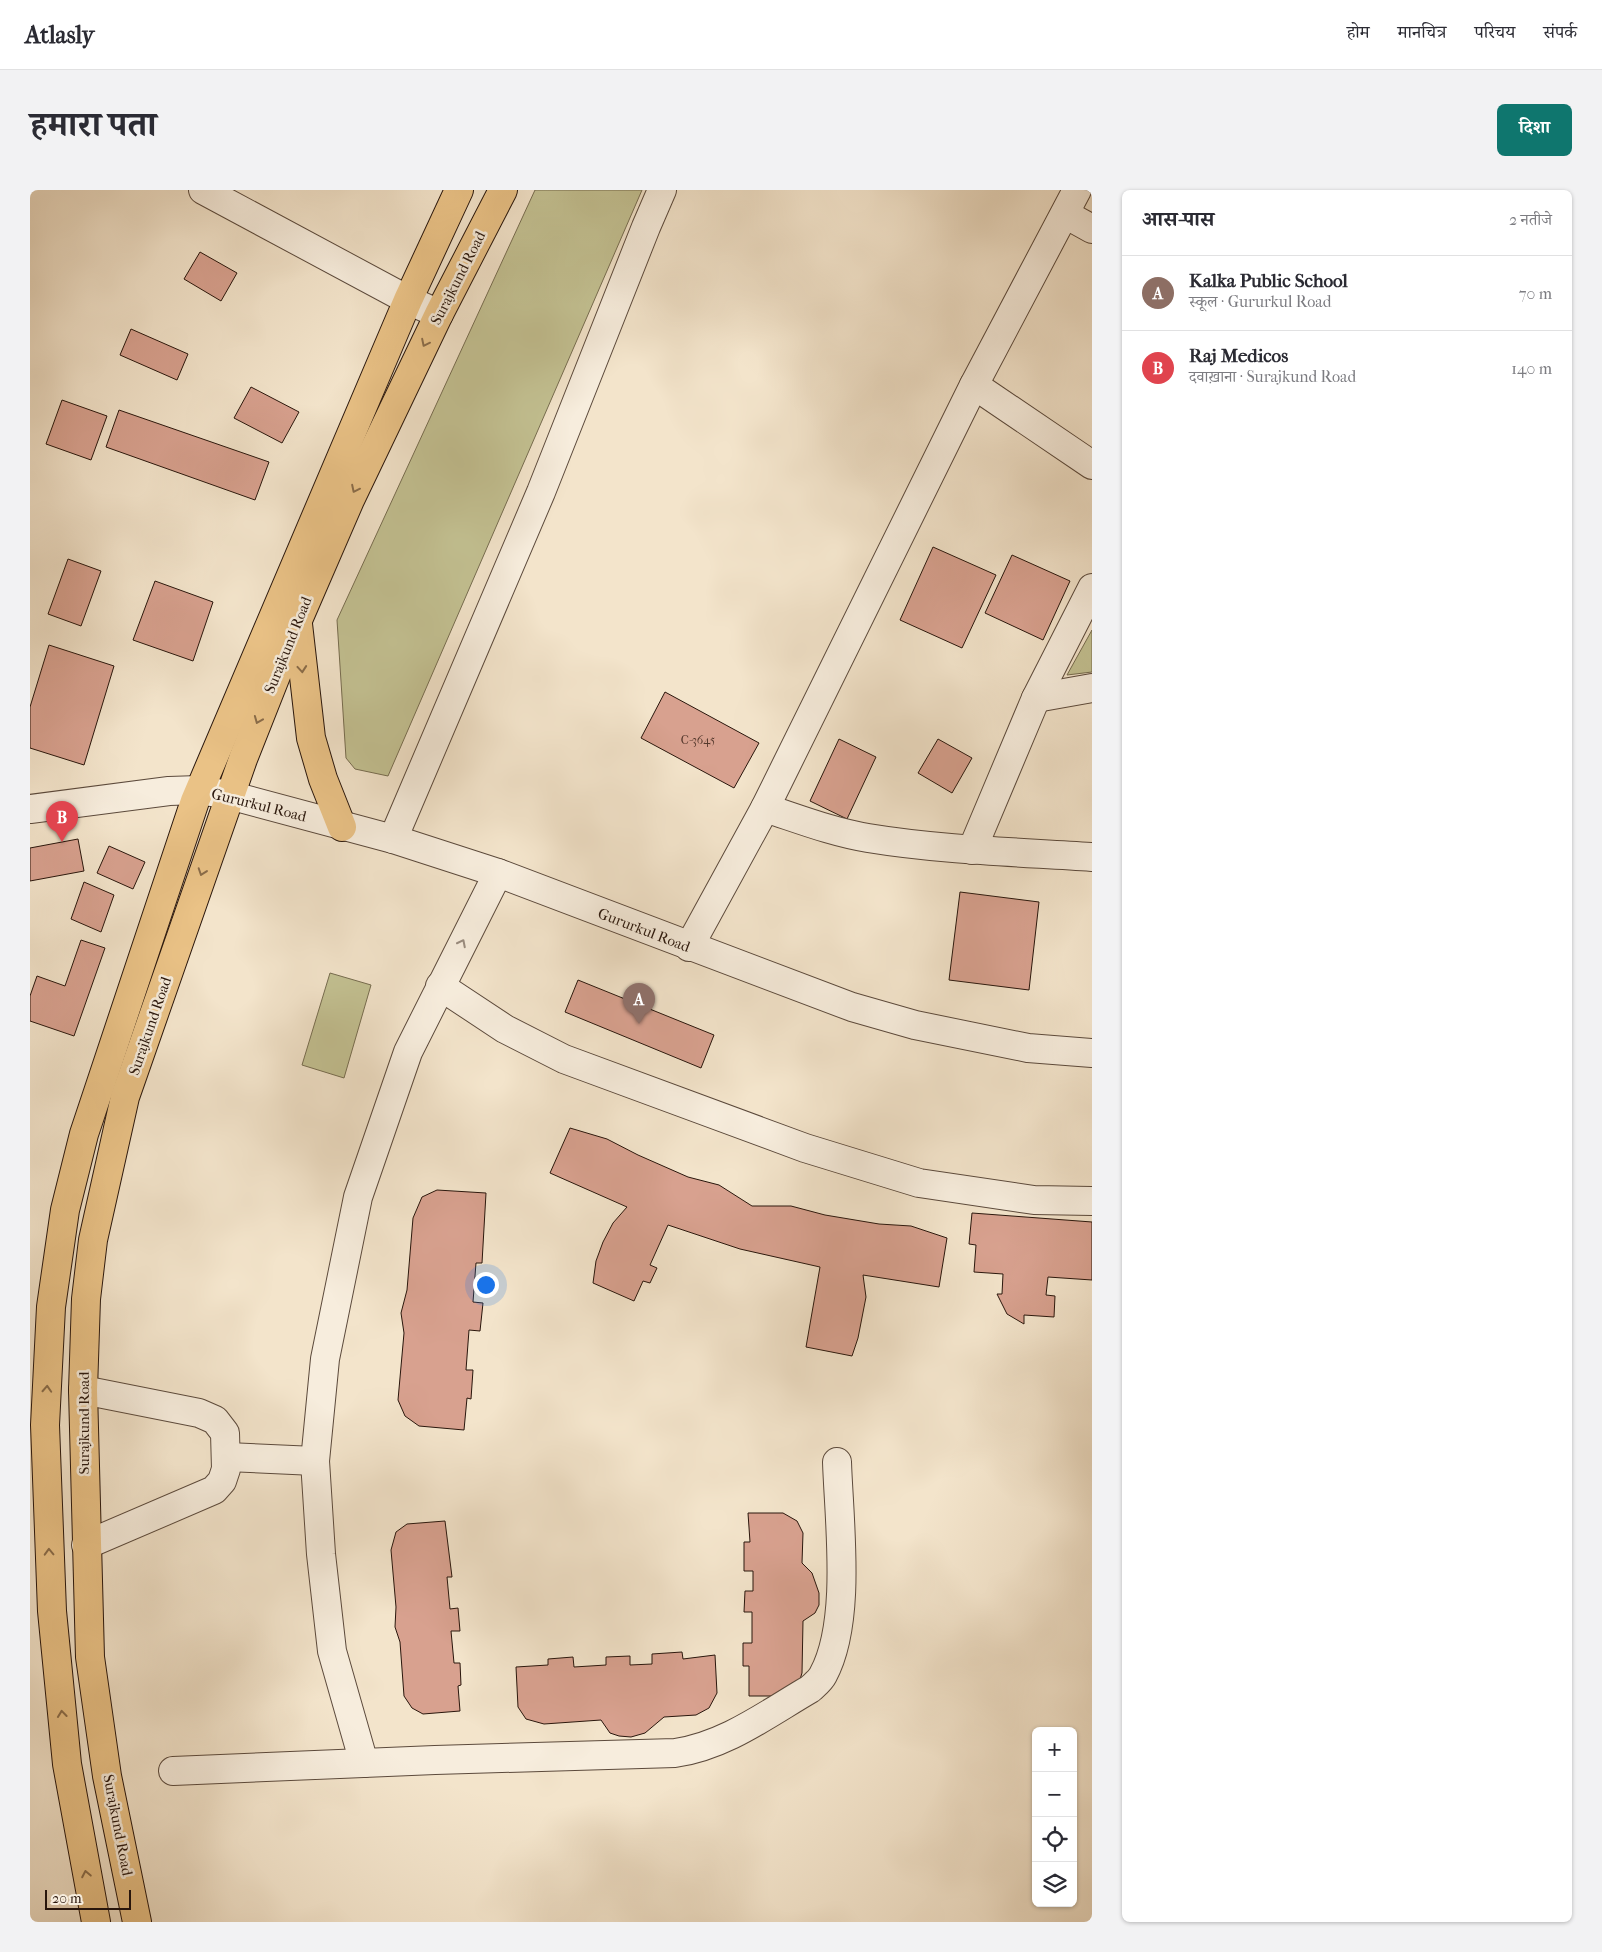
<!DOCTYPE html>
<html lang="hi">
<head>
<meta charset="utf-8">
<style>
	body { margin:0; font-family:"IM FELL French Canon","Noto Serif Devanagari",serif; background:#f2f2f3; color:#2b2b33 }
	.controls { position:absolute; right:15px; bottom:15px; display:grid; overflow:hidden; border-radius:8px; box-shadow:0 1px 4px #0004 }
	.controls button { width:45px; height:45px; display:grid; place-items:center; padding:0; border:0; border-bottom:1px solid #e1e1e2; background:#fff; color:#2b2b33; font:25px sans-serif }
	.scale { position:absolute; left:15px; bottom:12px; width:86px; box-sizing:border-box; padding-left:5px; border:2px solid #29160c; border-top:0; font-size:14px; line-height:18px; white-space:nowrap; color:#29160c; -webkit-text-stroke:4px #f7eddd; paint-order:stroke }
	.you { position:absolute; left:455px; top:1094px; width:18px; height:18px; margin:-12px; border:4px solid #fff; border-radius:50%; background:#1a73e8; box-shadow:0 0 0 8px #1a73e833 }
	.badge { display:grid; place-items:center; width:32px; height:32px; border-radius:50%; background:#0f766e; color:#fff; font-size:16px; font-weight:700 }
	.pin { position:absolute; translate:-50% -41px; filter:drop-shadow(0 1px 2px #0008) }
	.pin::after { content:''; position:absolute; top:26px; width:18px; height:15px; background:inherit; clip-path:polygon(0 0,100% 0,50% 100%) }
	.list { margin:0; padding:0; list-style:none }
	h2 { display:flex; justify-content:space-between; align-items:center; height:65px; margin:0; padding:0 20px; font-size:21px }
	h2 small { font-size:16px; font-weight:400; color:#7c7c81 }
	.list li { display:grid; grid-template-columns:32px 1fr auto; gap:15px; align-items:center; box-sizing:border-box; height:75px; padding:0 20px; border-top:1px solid #e1e1e2 }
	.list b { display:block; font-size:19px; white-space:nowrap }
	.list p { margin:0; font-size:16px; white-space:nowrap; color:#7c7c81 }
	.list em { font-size:16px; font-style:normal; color:#7c7c81 }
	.icon { flex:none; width:28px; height:28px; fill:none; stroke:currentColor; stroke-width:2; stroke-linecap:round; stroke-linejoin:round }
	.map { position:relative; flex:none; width:1062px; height:1732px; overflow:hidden; border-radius:8px }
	header { display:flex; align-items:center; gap:30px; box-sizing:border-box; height:70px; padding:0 25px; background:#fff; border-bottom:1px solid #e1e1e2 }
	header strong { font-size:24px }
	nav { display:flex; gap:28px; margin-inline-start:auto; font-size:18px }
	.intro { display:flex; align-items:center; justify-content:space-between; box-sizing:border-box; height:120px; padding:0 30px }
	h1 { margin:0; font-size:35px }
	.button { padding:12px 22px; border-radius:8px; background:#0f766e; color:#fff; font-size:18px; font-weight:700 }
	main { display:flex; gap:30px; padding:0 30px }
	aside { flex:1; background:#fff; border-radius:8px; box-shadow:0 1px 4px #0004 }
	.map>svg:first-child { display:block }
	.green { fill:#c3c192; stroke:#766c4f }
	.building { fill:#d8a18f; stroke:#29160c }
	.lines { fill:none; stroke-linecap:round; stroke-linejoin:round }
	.minor-casing { stroke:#5c4a3c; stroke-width:30 }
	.major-casing { stroke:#29160c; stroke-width:30 }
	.minor { stroke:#f7eddd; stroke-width:28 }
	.major { stroke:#eac286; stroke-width:28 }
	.oneway { stroke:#8a6c49 }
	.oneway2 { stroke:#9a8c7f }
	.labels { text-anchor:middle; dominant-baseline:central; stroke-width:5; stroke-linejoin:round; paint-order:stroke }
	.number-label { font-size:12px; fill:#55392d }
	.street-label { font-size:15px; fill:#29160c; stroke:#f7eddd }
</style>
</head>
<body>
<header>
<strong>Atlasly</strong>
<nav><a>होम</a><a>मानचित्र</a><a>परिचय</a><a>संपर्क</a></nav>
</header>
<div class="intro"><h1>हमारा पता</h1><a class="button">दिशा</a></div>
<main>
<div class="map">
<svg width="1062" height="1732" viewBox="0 0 1062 1732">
	<rect width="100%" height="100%" fill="#f3e4cb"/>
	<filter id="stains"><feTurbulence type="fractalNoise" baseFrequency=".004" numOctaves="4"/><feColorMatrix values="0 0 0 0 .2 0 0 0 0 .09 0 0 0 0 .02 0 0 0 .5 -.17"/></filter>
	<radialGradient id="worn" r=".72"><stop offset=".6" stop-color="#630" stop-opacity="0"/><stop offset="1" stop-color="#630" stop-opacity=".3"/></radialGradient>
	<!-- green -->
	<g class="green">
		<polygon points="505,0 612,0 358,586 325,579 316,568 307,430"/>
		<polygon points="1062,440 1062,482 1037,485"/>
		<polygon points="300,783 341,795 314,888 272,875"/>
	</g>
	<!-- building -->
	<g class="building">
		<polygon points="170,62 207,83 191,111 154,89"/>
		<polygon points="101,139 158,164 147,190 90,165"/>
		<polygon points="221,197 269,222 252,253 204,228"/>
		<polygon points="32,210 77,226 61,270 16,254"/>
		<polygon points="89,220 239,272 225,310 76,257"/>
		<polygon points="903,357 966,385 932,458 870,430"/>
		<polygon points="982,365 1040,391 1013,450 955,423"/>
		<polygon points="38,369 71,381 51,436 18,424"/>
		<polygon points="125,391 183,412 163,471 103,450"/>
		<polygon points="19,455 84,476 54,575 0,558 0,517"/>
		<polygon points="635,502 729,553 704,598 611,548"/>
		<polygon points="809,549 846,567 817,629 780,611"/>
		<polygon points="908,549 942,568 922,603 888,583"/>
		<polygon points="48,649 54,681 0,691 0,658"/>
		<polygon points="79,656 115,672 103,699 67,683"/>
		<polygon points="54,692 84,705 71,742 41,729"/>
		<polygon points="930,702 1009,712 999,800 919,790"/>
		<polygon points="51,750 75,758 44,846 0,831 0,806 7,786 35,796"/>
		<polygon points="548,790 684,845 671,878 535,822"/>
		<polygon points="540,938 577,949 608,965 658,987 689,995 722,1016 761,1016 795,1025 849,1034 881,1036 917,1048 909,1097 833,1085 836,1107 828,1148 822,1166 776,1157 790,1077 710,1059 638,1035 620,1075 627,1078 620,1093 613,1091 604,1111 563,1093 566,1071 573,1052 583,1033 597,1017 520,983"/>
		<polygon points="407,1000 456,1003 452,1073 446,1073 443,1112 453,1113 450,1141 439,1140 436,1180 443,1180 441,1209 437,1208 434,1240 389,1236 375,1226 368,1210 374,1143 371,1123 377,1100 383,1028 392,1007"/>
		<polygon points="942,1023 1062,1032 1062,1090 1018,1087 1016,1105 1025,1106 1024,1127 994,1125 994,1134 977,1124 967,1104 972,1104 973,1084 944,1082 946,1055 939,1054"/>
		<polygon points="718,1323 753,1323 767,1331 773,1343 772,1373 782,1383 789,1403 789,1415 785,1423 773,1431 772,1483 767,1499 756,1506 719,1506 719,1476 713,1476 713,1453 722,1453 722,1422 714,1422 715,1401 723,1401 723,1381 714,1381 714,1352 720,1352"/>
		<polygon points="415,1331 422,1387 417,1387 420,1419 428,1418 430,1441 421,1441 424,1473 430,1473 431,1495 428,1496 430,1521 393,1524 382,1518 374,1506 370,1452 365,1437 366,1417 361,1360 366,1342 377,1334"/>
		<polygon points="652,1462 653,1469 685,1465 687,1503 679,1518 666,1525 634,1527 615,1543 601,1547 589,1546 580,1543 571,1530 514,1534 496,1529 488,1517 486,1477 518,1475 518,1469 543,1467 544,1477 576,1475 576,1467 600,1466 600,1475 622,1474 622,1464"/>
	</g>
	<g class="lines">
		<!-- minor casing -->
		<g class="minor-casing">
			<g id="minor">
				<polyline points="173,0 378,110 409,124"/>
				<polyline points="1035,24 1062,39"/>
				<polyline points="944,195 1062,275"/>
				<polyline points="1006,508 1062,498"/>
				<path d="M735,618c34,11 67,24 103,30 73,12 149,14 224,19"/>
				<polyline points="0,619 139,601 169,600 199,605 363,649 468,683 822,817 885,835 998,858 1062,863"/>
				<polyline points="363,649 511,302 616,37 632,0"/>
				<polyline points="942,660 1006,508 1062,398"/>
				<polyline points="659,757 735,618 944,195 1047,0"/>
				<polyline points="410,796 475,839 534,869 775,958 889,993 1004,1010 1062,1011"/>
				<polyline points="53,1200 169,1223 185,1230 195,1243 196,1279 192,1291 184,1300 56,1355"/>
				<polyline points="197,1267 285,1271"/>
				<polyline points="334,1573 302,1461 291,1364 285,1271 295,1169 328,1007 378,862 468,683"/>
				<path d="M143,1581l262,-11 240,-7c50,-7 92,-39 135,-64 4,-4 10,-8 13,-14 29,-53 16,-153 14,-213"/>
			</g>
		</g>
		<!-- major casing -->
		<g class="major-casing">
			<g id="major">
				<polyline points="268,434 281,548 293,589 312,637"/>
				<polyline points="66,1732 37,1574 22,1421 15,1235 21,1117 35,1020 54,944 165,611 378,110 429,0"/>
				<polyline points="107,1732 77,1586 60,1467 53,1200 56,1109 63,1050 95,907 213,569 268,430 320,310 409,124 473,0"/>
			</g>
		</g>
		<!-- minor -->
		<use href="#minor" class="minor"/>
		<!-- major -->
		<use href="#major" class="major"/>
	</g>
	<!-- one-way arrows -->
	<defs><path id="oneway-chevron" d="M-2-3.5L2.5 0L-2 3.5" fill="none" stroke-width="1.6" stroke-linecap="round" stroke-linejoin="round" transform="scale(1.25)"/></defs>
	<g class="oneway">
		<use href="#oneway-chevron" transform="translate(395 153) rotate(116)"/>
		<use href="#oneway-chevron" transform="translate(325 299) rotate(116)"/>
		<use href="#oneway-chevron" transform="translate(272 479) rotate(85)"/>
		<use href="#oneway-chevron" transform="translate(228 530) rotate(112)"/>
		<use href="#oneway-chevron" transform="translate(172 682) rotate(109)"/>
		<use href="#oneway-chevron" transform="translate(17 1199) rotate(-87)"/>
		<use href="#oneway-chevron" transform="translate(19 1362) rotate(-92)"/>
		<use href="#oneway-chevron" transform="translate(32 1524) rotate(-96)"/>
		<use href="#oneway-chevron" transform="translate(56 1684) rotate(-101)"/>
	</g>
	<use class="oneway2" href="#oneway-chevron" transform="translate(432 753) rotate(-63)"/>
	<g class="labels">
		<!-- number labels -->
		<g class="number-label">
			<text x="668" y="550">C-3645</text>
		</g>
		<!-- street labels -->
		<g class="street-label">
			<text transform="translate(428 88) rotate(-63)">Surajkund Road</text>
			<text transform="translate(258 455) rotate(-68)">Surajkund Road</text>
			<text transform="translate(229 615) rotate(14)">Gururkul Road</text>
			<text transform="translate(614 740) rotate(21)">Gururkul Road</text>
			<text transform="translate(120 836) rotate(-71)">Surajkund Road</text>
			<text transform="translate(54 1233) rotate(-90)">Surajkund Road</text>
			<text transform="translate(88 1635) rotate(79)">Surajkund Road</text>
		</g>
	</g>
	<rect width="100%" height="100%" filter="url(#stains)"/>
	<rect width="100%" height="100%" fill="url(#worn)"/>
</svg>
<div class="controls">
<button>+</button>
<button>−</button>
<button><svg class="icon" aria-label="locate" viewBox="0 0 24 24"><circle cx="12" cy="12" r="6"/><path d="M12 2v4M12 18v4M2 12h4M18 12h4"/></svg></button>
<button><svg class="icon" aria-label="layers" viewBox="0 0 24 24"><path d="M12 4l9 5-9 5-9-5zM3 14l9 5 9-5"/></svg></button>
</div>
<div class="scale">20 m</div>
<div class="you"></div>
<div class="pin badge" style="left:609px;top:834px;background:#8d6e63">A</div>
<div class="pin badge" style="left:32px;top:652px;background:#e0444e">B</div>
</div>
<aside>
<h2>आस-पास<small>2 नतीजे</small></h2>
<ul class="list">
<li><span class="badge" style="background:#8d6e63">A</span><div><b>Kalka Public School</b><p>स्कूल · Gururkul Road</p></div><em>70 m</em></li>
<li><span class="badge" style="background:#e0444e">B</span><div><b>Raj Medicos</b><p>दवाख़ाना · Surajkund Road</p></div><em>140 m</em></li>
</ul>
</aside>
</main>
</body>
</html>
